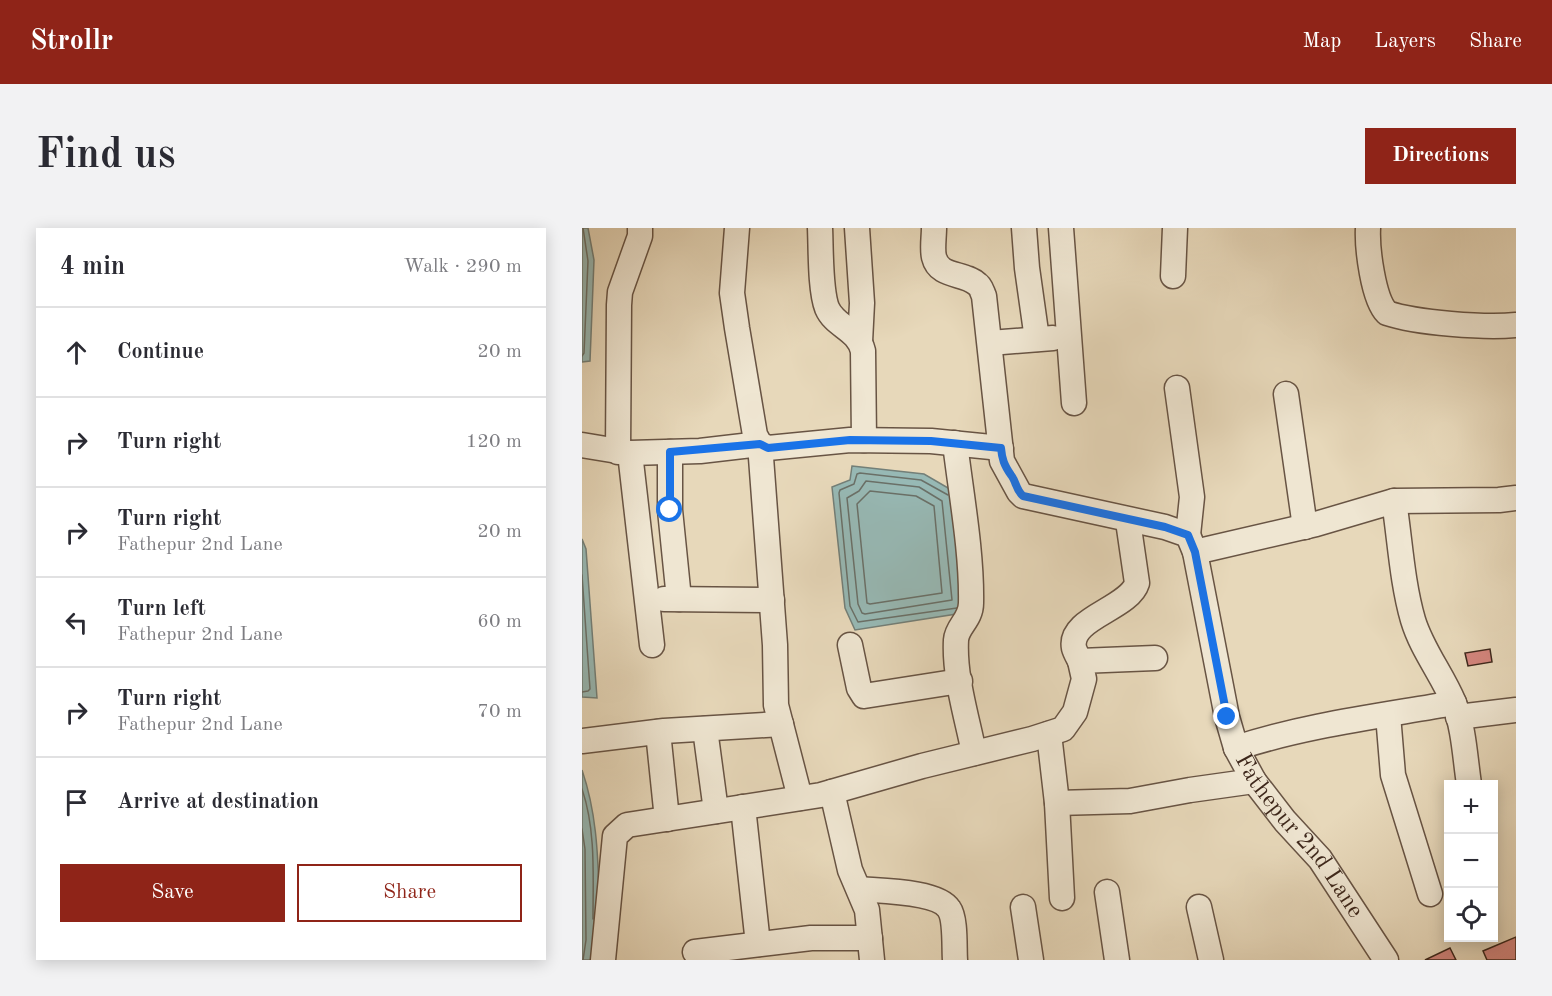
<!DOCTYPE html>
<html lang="en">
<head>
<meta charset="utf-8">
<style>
	body { margin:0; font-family:"Old Standard TT",serif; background:#f2f2f3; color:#2b2b33 }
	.controls { position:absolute; right:18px; bottom:18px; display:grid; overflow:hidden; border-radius:0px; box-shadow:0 3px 15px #0003 }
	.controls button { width:54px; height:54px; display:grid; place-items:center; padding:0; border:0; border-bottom:2px solid #e1e1e2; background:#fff; color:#2b2b33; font:30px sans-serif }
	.stop { position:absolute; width:18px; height:18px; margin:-14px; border:4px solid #1a73e8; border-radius:50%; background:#fff }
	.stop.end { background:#1a73e8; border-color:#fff; box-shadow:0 2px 6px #0008 }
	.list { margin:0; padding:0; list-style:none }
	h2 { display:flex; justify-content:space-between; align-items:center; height:78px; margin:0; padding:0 24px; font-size:26px }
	h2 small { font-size:20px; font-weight:400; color:#7c7c81 }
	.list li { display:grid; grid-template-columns:39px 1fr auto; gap:18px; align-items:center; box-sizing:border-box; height:90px; padding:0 24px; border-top:2px solid #e1e1e2 }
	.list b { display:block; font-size:22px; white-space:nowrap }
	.list p { margin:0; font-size:20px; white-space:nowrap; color:#7c7c81 }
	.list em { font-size:20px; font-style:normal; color:#7c7c81 }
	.actions { display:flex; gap:12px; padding:18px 24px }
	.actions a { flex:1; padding:14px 0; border:2px solid #8f2418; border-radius:0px; text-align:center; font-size:21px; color:#8f2418 }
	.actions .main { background:#8f2418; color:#fff }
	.icon { flex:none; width:33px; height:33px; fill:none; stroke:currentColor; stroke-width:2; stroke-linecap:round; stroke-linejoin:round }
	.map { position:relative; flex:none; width:934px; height:732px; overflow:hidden; border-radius:0px }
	header { display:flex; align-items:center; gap:36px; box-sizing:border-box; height:84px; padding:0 30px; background:#8f2418; color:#fff }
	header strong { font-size:28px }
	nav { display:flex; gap:33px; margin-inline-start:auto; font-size:21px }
	.intro { display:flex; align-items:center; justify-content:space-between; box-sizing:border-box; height:144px; padding:0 36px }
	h1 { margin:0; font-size:42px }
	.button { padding:15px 27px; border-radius:0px; background:#8f2418; color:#fff; font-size:21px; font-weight:700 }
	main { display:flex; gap:36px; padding:0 36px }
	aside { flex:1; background:#fff; border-radius:0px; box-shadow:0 3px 15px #0003 }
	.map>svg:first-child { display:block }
	.water { fill:#97b9b5; stroke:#737f78; stroke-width:1.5 }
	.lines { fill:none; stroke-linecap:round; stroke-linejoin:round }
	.shore { stroke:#6a7068; stroke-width:1.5 }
	.building { fill:#d4867e; stroke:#3e281c; stroke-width:1.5 }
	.minor-casing { stroke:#685444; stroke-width:27 }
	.minor { stroke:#efe6d2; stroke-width:24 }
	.route { stroke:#1a73e8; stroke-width:8 }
	.labels { text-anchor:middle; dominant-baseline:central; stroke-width:5; stroke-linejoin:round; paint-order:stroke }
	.street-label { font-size:24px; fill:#3e281c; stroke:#efe6d2 }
</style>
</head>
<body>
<header>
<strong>Strollr</strong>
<nav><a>Map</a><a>Layers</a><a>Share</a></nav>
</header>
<div class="intro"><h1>Find us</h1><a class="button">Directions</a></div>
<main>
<aside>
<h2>4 min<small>Walk · 290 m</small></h2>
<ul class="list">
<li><svg class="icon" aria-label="ahead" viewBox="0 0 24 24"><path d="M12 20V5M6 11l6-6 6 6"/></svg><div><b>Continue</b></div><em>20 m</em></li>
<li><svg class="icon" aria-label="right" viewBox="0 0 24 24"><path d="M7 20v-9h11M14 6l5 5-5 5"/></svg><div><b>Turn right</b></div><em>120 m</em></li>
<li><svg class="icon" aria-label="right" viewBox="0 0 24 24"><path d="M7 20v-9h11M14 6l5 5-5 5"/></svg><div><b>Turn right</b><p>Fathepur 2nd Lane</p></div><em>20 m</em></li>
<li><svg class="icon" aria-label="left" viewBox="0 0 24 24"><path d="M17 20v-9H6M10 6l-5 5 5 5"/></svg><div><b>Turn left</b><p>Fathepur 2nd Lane</p></div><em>60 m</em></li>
<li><svg class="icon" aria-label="right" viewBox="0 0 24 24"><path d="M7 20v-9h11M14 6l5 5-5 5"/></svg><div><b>Turn right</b><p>Fathepur 2nd Lane</p></div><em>70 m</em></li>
<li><svg class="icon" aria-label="arrive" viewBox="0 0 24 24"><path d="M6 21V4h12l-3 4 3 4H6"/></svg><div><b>Arrive at destination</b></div></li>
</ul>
<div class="actions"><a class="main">Save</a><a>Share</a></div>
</aside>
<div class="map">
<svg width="934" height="732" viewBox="0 0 934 732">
	<rect width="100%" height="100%" fill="#e7d8ba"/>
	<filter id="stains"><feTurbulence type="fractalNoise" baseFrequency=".00333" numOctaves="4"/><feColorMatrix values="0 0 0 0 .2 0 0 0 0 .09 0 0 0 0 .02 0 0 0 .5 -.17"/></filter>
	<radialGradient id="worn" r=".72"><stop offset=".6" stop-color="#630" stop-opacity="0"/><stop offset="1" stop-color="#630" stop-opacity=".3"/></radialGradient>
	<!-- water -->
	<g class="water">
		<polygon points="0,0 6,0 12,32 8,133 0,134"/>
		<polygon points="270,238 342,246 373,264 387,384 273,402 263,380 250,259 268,252"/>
		<polygon points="0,311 4,321 15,470 0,469"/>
		<path d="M0,542c14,41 16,82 17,125 0,22 1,43 -3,65h-14z"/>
	</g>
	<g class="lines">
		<!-- shore -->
		<g class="shore">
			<polyline points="0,128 2,125 6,33 1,0"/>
			<polygon points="284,253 337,259 360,273 370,372 283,386 280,385 276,376 265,270 277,263"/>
			<polygon points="288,263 334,268 352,278 360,365 288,376 285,375 275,276"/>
			<polyline points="366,267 339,252 278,245 275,246 272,256 258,262 257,265 268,378 276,394 375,380"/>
			<polyline points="0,347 8,461 6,463 0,464"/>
			<path d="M0,561c14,41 11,88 11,130"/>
			<polyline points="0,601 3,621 4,712 1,732"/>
		</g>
	</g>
	<!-- building -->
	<g class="building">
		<polygon points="908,421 910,434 886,438 883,425"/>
		<polygon points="934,709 934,732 905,732 901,723"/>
		<polygon points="868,720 874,732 843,732"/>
	</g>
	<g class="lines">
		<!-- minor casing -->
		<g class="minor-casing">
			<g id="minor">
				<polyline points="155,0 150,65 155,100 173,207 178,216 186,220 268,212 349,213 419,220"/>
				<path d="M238,0c1,21 0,62 7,80 8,19 31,21 36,43l1,89"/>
				<polyline points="275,0 280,75 278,114"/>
				<path id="s1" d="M352,0c0,9 -2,21 0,29 5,21 30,15 43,27 4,2 5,8 7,12l18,165 17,31 4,4 142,31 23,8 7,17 32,165 9,31 18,33 31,40 35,38 66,101"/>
				<polyline points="442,0 445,40 455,111"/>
				<polyline points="479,0 492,175"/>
				<path d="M786,0c-1,20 5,71 19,85 29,10 98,15 129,12"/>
				<polyline points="591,48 593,0"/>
				<polyline points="408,115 471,110"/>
				<polyline points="595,160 610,269 606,307"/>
				<polyline points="704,166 723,299"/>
				<path d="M373,215c6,51 17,109 16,160 0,17 -14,23 -15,37 -2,37 11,77 18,113"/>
				<polyline points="0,217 48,225 118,223 178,216 193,417 194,477 218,570"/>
				<polyline points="36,224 37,77 38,64 58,8 58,0"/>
				<polyline points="88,224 88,282 97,371"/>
				<polyline points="48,225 70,417"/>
				<path d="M812,273c6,39 8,81 19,119 9,30 29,54 41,83 10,25 11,55 15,81"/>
				<polyline points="613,324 734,296 812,273 917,272 934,270"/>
				<polyline points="82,371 190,372"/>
				<polyline points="268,417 277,460 282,468 378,453"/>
				<path d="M498,433c-2,-4 -5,-9 -6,-13 -6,-30 55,-39 63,-65l-8,-55 1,-8"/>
				<polyline points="806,487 811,547 848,666"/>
				<polyline points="876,489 934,482"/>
				<polyline points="123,501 134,583"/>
				<polyline points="76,504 85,591"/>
				<polyline points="467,506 475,575 480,670"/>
				<polyline points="0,513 82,503 199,496"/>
				<path d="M654,520c70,-23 145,-32 218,-45"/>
				<polyline points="250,564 268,642 285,682 290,732"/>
				<polyline points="475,575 548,573 608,562 672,553"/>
				<polyline points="161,579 176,716"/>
				<path d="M277,661c21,2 79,2 90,20 7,10 5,39 6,51"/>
				<polyline points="525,664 535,732"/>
				<polyline points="441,679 449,732"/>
				<polyline points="617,679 629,732"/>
				<polyline points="113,724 229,710 288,710"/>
				<polyline points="21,732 33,608 45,597 239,567 340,538 450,511 481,501 493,484 502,451 498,433 573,430"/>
			</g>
		</g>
		<!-- minor -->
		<use href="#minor" class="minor"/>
	</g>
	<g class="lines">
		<!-- route -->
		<path class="route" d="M88,282v-58l90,-8 8,4 82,-8 81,1 70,7c1,11 3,17 10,27 5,6 5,15 12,21l142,31 23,8 7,17 32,165"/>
	</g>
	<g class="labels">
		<!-- street labels -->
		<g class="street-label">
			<text stroke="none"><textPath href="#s1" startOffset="800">Fathepur 2nd Lane</textPath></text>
		</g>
	</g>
	<rect width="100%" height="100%" filter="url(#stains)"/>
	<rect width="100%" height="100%" fill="url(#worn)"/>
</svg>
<div class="controls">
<button>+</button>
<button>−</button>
<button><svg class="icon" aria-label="locate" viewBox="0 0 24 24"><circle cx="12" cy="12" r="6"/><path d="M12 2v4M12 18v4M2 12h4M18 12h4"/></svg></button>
</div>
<div class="stop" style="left:88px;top:282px"></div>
<div class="stop end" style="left:645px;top:489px"></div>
</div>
</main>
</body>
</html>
